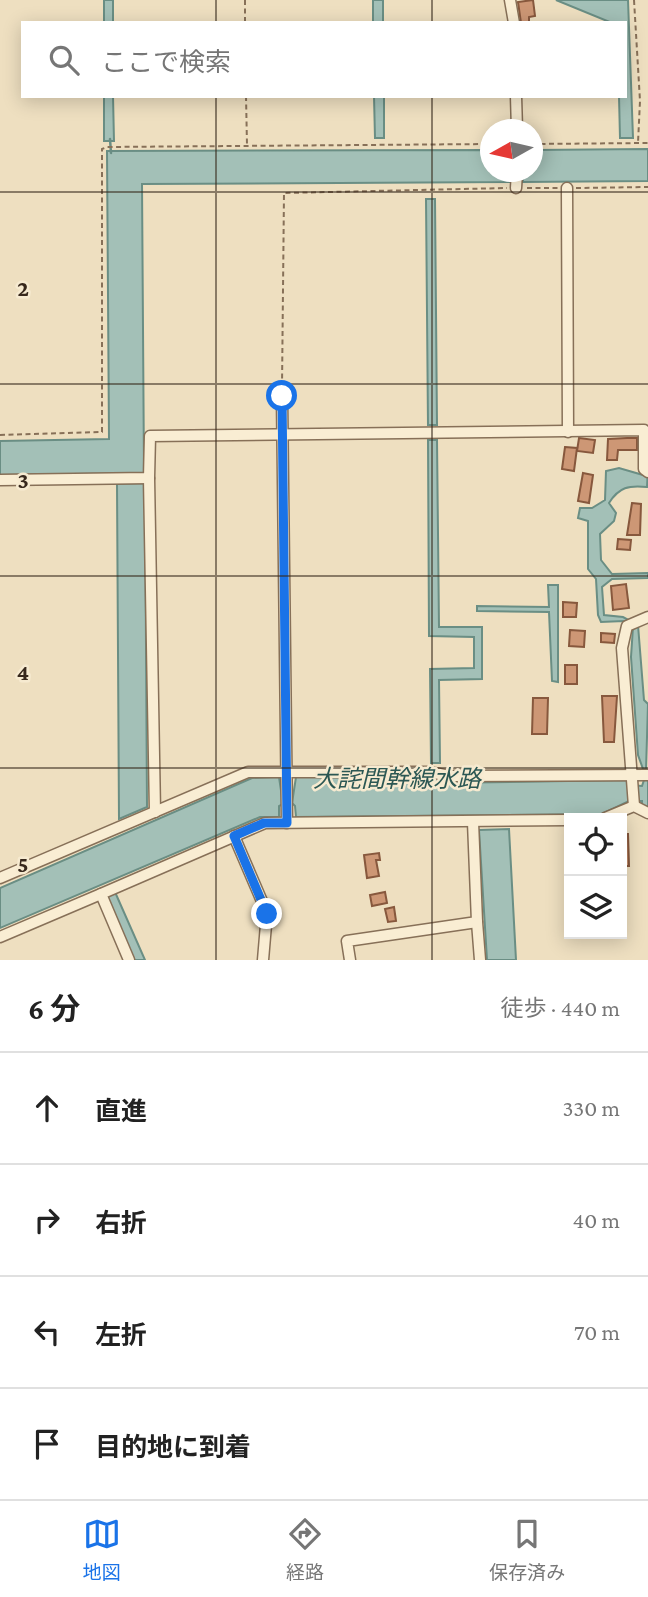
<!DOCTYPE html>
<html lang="ja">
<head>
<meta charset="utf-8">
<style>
	body { margin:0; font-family:"Crimson Pro","Noto Sans JP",serif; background:#f6f6f6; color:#222 }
	.controls { position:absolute; right:21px; bottom:21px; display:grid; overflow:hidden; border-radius:0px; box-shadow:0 4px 18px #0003 }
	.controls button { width:63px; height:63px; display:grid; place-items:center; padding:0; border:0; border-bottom:2px solid #e0e0e0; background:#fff; color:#222; font:35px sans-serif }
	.compass { position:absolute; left:480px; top:119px; width:63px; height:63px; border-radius:50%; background:#fff; box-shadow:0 4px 18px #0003; rotate:262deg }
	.stop { position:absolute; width:21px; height:21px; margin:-16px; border:5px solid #1a73e8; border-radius:50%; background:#fff }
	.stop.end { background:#1a73e8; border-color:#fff; box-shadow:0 2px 7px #0008 }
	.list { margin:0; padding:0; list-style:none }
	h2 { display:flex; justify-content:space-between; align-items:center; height:91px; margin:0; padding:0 28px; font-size:30px }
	h2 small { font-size:23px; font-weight:400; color:#767676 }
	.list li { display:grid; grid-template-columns:46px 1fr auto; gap:21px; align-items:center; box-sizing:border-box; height:112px; padding:0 28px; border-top:2px solid #e0e0e0 }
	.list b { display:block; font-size:26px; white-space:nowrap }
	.list em { font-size:23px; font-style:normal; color:#767676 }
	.icon { flex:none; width:38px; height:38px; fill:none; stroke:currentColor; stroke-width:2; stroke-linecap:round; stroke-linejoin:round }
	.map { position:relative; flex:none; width:648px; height:960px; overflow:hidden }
	.search { position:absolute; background:#fff; box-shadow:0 4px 18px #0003; left:21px; right:21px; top:21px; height:77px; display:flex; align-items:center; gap:18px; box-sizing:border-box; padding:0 24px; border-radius:0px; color:#767676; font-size:26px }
	.sheet { height:539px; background:#fff }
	nav { display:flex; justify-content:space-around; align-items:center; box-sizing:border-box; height:98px; border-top:2px solid #e0e0e0; background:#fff; font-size:19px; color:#767676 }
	nav a { display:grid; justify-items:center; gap:4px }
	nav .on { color:#1a73e8 }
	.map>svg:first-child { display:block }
	.water { fill:#a3c0b7; stroke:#6a8e84; stroke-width:2 }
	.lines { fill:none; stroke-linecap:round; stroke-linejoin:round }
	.stream { stroke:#6a8e84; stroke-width:2.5 }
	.building { fill:#cd9775; stroke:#87583d; stroke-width:2 }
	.street-casing { stroke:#877058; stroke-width:13 }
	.path { stroke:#877058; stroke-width:2; stroke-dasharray:5 3.5; stroke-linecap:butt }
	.street { stroke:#f9edd3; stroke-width:10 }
	.route { stroke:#1a73e8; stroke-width:9 }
	.grid { fill:none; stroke:#37281c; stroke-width:2; stroke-opacity:0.55 }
	.labels { text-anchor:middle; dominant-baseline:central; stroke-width:5; stroke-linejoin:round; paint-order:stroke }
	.water-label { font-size:24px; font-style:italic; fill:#2b5753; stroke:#f6ead0 }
	.grid-label { font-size:23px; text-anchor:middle; font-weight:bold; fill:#37281c; stroke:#f6ead0; stroke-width:5; stroke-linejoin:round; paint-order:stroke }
</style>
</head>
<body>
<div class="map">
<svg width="648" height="960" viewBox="0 0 648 960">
	<rect width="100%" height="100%" fill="#eedfc0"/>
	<!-- water -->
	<g class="water">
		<rect x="104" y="0" width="9" height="23"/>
		<rect x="373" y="0" width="10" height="23"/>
		<polygon points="556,0 628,0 633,138 620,138 619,96 625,96 625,23 612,23"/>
		<polygon points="104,96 113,96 114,141 104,141"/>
		<polygon points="374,96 384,96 384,138 375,138"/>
		<polygon points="648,149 648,181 523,182 523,172 532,172 533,150"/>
		<polygon points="490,150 490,172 509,172 509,182 142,184 144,473 0,475 0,441 109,439 107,151"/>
		<polygon points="426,199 435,199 437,425 428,425"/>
		<polygon points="428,440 437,440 439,627 482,627 482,679 439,680 440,763 431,763 430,669 474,668 474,637 429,636"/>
		<path d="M648,467l-1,20c-18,-2 -28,0 -38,16l7,10 -2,8 -14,13 1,26 11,14 36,-1v5l-36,1 -10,8 2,28 19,2 15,8 6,75 4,4 -2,66 -3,-1 -5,-14 -7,-98 2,-30 -9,-6 -23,1 -3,-7 -2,-36 -8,-10v-48l-10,-3 2,-10h12l13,-8 1,-29 13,-3 24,7z"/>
		<polygon points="145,483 147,807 119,819 117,484"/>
		<polygon points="548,585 558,585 558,682 552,681 549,612 477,611 477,606 549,607"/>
		<polygon points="422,776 443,783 628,780 629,785 642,786 644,780 648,780 648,809 642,806 642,801 629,801 602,814 296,817 295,806 292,803 296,777"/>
		<polygon points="279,777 283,804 279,806 279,817 260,817 0,928 0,888 252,778"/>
		<polygon points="509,829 516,960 487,960 479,830"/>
		<polygon points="115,892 145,960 134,960 107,896"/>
	</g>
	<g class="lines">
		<!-- stream -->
		<polyline class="stream" points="110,139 111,153"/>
	</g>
	<!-- building -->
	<g class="building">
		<polygon points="533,0 535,16 529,17 529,23 521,23 518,2"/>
		<polygon points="579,438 595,440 593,453 577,451"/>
		<polygon points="627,438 637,438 637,450 618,450 617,460 607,460 608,439"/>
		<polygon points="565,447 577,448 574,471 562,469"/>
		<polygon points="583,473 593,475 589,503 578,501"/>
		<polygon points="632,503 641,504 640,535 627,535"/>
		<polygon points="618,539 631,540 630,550 617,549"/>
		<polygon points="626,584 629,608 613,610 611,586"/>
		<polygon points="563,602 577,603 576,617 563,617"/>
		<polygon points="570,630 585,631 584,647 569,646"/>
		<polygon points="601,633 615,634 614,643 601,642"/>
		<rect x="565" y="665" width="12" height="19"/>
		<polygon points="602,696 617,696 614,742 604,742"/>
		<polygon points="533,698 548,698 547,734 532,734"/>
		<polygon points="622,834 628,834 629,866 622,866"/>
		<polygon points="379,853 380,860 376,860 379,876 367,878 364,855"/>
		<polygon points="385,892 387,903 372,906 370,895"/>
		<polygon points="394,907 396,921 388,922 385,909"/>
	</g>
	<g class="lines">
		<!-- street casing -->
		<g class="street-casing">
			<g id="street">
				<polyline points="510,0 514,23"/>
				<polyline points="516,96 517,130"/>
				<polyline points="516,188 517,172"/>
				<polyline points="567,188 568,432"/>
				<polyline points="282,396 287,823"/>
				<polyline points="149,478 155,812"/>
				<polyline points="0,480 149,478 150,436 644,430 644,469 648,472"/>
				<polyline points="634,806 622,648 627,626 648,617"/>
				<polyline points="605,818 634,806 648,813"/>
				<polyline points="234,836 267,913 263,960"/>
				<polyline points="0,878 248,772 430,772 449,776 648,775"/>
				<polyline points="477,922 480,960"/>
				<polyline points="0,937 101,894"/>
				<polyline points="129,960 101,894 265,823 569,820"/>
				<polyline points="350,960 347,941 477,922 473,822"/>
			</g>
		</g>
		<!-- path -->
		<g class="path">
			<polyline points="245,0 245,23"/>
			<polyline points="634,0 640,101 638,143"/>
			<polyline points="246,96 247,145"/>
			<polyline points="532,144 648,143"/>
			<polyline points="527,188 559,188"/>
			<polyline points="576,188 648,187"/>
			<polyline points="282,387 284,193 507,188"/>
			<polyline points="0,435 102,432 102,149 107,147 490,144"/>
		</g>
		<!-- street -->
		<use href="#street" class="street"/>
	</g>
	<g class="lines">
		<!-- route -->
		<polyline class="route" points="267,914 234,836 264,823 287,823 282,396"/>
	</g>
	<!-- grid -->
	<path class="grid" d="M216,0v23M432,0v23M216,96v864M432,96v864M0,192h648M0,384h648M0,576h648M0,768h648"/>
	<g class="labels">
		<!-- water labels -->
		<g class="water-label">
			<text x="397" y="778">大詫間幹線水路</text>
		</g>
	</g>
	<g class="grid-label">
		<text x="23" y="296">2</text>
		<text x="23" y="488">3</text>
		<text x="23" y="680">4</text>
		<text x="23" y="872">5</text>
	</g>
</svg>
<div class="controls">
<button><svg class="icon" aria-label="locate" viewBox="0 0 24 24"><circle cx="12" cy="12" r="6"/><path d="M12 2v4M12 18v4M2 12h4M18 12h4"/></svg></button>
<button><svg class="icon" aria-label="layers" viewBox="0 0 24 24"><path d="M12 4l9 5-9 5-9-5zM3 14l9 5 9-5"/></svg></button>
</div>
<svg class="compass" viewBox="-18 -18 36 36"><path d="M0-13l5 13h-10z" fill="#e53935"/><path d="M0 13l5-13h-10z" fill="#767676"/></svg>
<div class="stop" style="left:282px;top:396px"></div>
<div class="stop end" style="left:267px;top:914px"></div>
<div class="search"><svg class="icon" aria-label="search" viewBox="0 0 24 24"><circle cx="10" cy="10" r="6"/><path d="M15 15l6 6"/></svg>ここで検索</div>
</div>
<section class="sheet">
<h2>6 分<small>徒歩 · 440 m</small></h2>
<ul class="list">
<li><svg class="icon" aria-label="ahead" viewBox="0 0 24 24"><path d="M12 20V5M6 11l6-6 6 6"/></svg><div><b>直進</b></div><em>330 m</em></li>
<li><svg class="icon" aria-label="right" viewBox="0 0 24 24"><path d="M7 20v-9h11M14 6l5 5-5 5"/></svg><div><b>右折</b></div><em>40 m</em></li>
<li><svg class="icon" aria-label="left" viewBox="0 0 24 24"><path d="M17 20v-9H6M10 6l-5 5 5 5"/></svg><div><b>左折</b></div><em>70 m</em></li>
<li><svg class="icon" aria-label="arrive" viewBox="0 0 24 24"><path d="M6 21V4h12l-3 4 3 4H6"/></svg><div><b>目的地に到着</b></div></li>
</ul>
</section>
<nav>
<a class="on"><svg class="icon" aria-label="map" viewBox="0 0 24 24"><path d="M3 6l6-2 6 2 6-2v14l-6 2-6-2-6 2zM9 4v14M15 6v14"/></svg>地図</a>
<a><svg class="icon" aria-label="directions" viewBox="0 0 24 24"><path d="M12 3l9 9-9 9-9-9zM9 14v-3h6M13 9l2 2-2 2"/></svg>経路</a>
<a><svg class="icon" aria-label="saved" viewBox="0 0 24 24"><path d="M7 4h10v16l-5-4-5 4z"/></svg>保存済み</a>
</nav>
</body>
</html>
